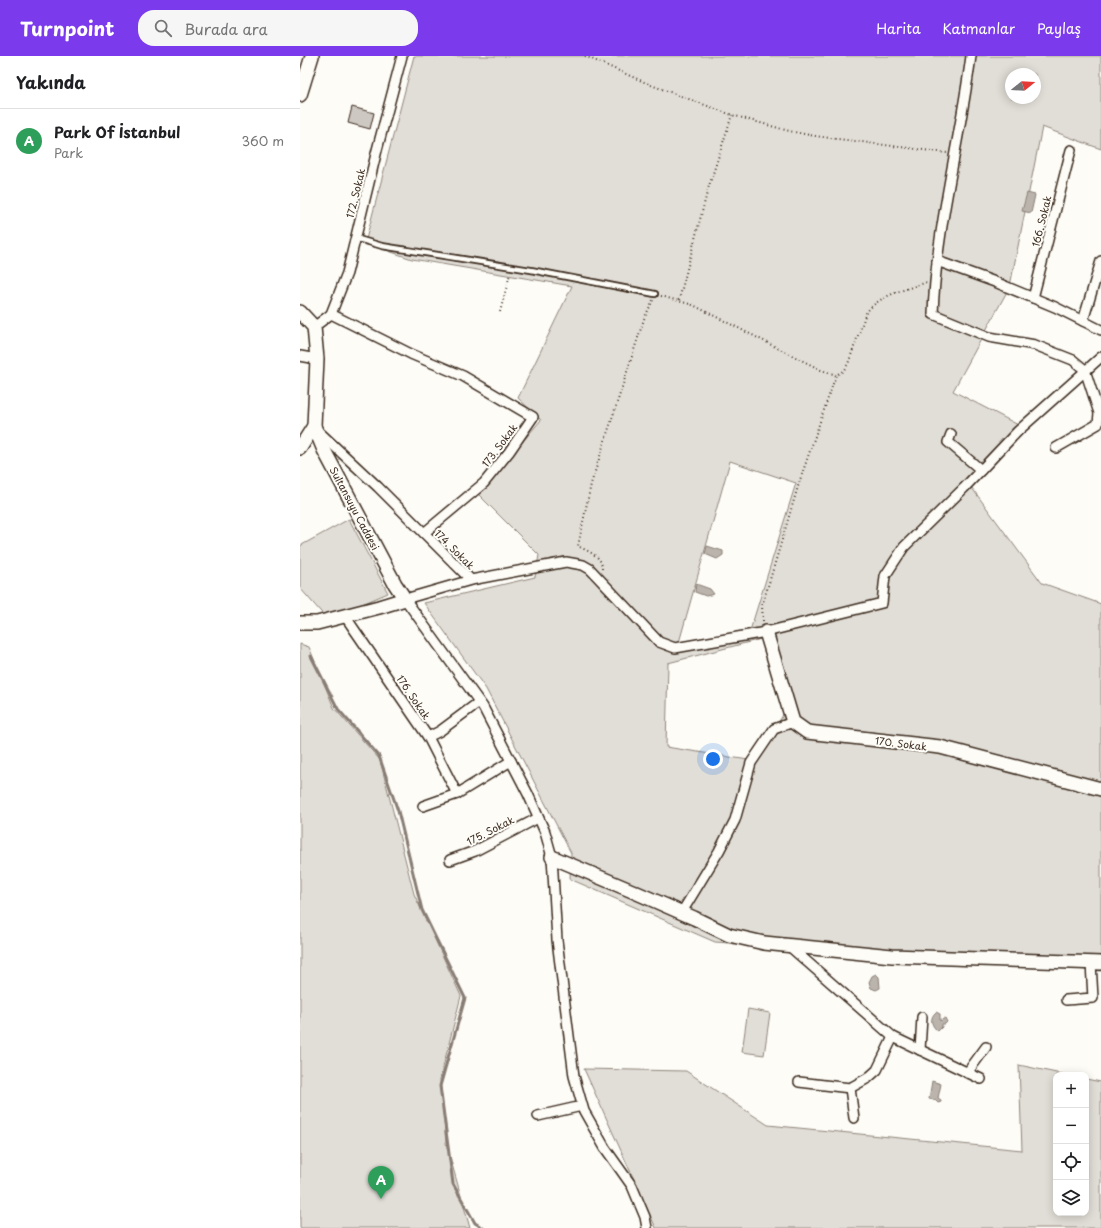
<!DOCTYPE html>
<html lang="tr">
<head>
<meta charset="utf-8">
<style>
	body { margin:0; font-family:"Playpen Sans",sans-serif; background:#f6f6f6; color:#202124 }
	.controls { position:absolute; right:12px; bottom:12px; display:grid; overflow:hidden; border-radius:8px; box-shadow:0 2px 10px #0003 }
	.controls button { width:36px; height:36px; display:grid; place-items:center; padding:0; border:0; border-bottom:1px solid #e0e0e0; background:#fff; color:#202124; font:20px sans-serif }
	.compass { position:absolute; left:705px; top:12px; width:36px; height:36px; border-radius:50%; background:#fff; box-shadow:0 2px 10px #0003; rotate:72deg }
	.you { position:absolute; left:413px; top:703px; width:14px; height:14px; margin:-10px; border:3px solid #fff; border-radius:50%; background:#1a73e8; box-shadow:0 0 0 6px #1a73e833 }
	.badge { display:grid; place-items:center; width:26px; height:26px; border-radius:50%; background:#7c3aed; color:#fff; font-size:13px; font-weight:700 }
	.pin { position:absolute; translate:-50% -33px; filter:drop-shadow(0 1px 2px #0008) }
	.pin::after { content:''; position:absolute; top:21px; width:14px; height:12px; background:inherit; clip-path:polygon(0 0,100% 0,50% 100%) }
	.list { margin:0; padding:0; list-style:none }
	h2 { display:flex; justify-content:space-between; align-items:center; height:52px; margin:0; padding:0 16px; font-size:17px }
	h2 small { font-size:13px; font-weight:400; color:#757577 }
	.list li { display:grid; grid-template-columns:26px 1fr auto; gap:12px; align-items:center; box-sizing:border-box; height:64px; padding:0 16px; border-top:1px solid #e0e0e0 }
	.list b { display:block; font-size:15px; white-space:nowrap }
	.list p { margin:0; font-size:13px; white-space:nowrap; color:#757577 }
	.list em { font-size:13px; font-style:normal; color:#757577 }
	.icon { flex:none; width:22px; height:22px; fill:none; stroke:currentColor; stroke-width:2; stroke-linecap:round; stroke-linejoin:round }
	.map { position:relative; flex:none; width:801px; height:1172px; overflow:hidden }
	header { display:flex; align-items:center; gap:24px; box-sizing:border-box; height:56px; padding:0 20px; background:#7c3aed; color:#fff }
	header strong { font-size:19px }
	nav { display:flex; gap:22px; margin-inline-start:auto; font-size:14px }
	.search { width:280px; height:36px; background:#f6f6f6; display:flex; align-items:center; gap:10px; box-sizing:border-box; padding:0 14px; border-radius:16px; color:#757577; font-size:15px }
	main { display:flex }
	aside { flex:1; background:#fff }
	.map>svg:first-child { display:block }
	.green { fill:#e1ded7; stroke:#8e847a; fill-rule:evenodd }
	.water { fill:#bbb4ad; stroke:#887d74 }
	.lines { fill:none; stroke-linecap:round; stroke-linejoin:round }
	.stream { stroke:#887d74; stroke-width:3 }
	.building { fill:#cdc8c2; stroke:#3b2a1e }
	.lane-casing { stroke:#3b2a1e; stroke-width:8 }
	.street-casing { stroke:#3b2a1e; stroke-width:12 }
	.secondary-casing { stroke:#3b2a1e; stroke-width:16 }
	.path { stroke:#3b2a1e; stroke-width:2; stroke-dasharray:1 3; stroke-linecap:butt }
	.lane { stroke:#fdfcf7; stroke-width:4.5 }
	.street { stroke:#fdfcf7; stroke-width:9 }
	.secondary { stroke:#fdfcf7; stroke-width:13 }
	.labels { text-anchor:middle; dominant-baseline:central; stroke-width:4; stroke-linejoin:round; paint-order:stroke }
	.street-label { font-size:10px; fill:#3b2a1e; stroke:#fdfcf7 }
</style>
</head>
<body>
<header>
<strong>Turnpoint</strong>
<div class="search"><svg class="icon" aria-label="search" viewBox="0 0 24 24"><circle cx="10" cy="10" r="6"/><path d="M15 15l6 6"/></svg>Burada ara</div>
<nav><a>Harita</a><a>Katmanlar</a><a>Paylaş</a></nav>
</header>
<main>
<aside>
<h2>Yakında<small></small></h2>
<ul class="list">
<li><span class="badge" style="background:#2e9e5b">A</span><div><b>Park Of İstanbul</b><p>Park</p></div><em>360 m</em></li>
</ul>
</aside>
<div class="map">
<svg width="801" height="1172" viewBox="0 0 801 1172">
	<rect width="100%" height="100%" fill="#fdfcf7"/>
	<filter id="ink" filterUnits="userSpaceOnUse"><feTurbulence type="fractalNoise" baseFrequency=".025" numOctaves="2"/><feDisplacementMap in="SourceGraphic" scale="8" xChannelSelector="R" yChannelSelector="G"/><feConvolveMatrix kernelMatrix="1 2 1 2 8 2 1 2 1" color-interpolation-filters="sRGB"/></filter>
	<g filter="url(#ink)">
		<!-- green -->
		<g class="green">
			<path d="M114,0h687v93l-59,-22 -32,159 -57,105 73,38 -57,55 73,99 59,21v367l-386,-29 -145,-63 1,-26 -85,-164 -62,-86 111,-26 4,-22 -61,-61 63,-74 -23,-22 54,-112 -160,-27 -47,-16zM711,18h24v24h-24zM430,405l66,22 -47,151 -71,12zM465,582l21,72 -31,51 -89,-14 2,-84z"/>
			<polygon points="49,463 88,537 27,563 0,532 0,490"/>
			<polygon points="0,588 9,591 34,652 80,704 114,838 161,940 140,1023 146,1087 170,1172 0,1172"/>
			<polygon points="448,953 470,957 464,999 442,996"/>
			<polygon points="719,1009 766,1019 756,1019 756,1157 786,1157 786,1023 801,1026 801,1172 356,1172 284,1013 386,1015 468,1069 722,1094"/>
		</g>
		<!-- water -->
		<g class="water">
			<polygon points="727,137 735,139 731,157 722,155"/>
			<polygon points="407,490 423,495 423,499 417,503 405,498"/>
			<polygon points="396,528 410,533 414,538 406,540 395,536"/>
			<polygon points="576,918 579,921 580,932 576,934 571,932 569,926 572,920"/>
			<path d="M636,956l4,2v7l5,-3 2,4 -2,2h-3v3l-4,4c-7,-5 -9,-13 -2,-19z"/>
			<polygon points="632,1025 641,1028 638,1042 641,1044 641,1046 638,1047 635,1044 629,1043"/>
		</g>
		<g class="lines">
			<!-- stream -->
			<polyline class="stream" points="11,600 38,653 79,700 98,755 122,854 165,942 140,1030 153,1128 175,1167 183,1172"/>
		</g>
		<!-- building -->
		<polygon class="building" points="52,51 74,57 70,73 48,67"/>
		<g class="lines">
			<!-- lane casing -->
			<g class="lane-casing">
				<polyline id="lane" points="55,182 82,190 231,214 355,238"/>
			</g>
			<!-- street casing -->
			<g class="street-casing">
				<g id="street">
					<path d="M671,0c-11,86 -35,171 -38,258l56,23 46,8 38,15 12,10 14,43 -1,11 -42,24"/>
					<polyline points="637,205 695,226 755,251 801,274"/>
					<polyline points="733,242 771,94"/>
					<polyline points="783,265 801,205"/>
					<polyline points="14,271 31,258 47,217 77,94 102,0"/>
					<polyline points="0,300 17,303"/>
					<polyline points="17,374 78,431 124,477 184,427 209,396 233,361 163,320 111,298 31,258"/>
					<polyline points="651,378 648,386 681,414"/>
					<polyline points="124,477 171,524"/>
					<polyline points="45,560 128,681 157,738"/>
					<polyline points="128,681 140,675 179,646"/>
					<polyline points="123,750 157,738 211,705"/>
					<polyline points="150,804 175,795 238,762"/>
					<polyline points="382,856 419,795 435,764 451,707 474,673 493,666"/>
					<polyline points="488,889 593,981 681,1023"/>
					<polyline points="766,944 793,942 791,907"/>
					<polyline points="620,994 622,961"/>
					<polyline points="667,1017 686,991"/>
					<polyline points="499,1026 550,1032 568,1022 577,1014 593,981"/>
					<polyline points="550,1032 554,1062"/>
					<polyline points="238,1060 282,1050"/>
					<polyline points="347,1172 345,1161 332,1130 305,1092 284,1055 274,1020 257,884 252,801 245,776 228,738 183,651 105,543 171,524 266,506 283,509 290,513 359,586 375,592 466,576 582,547 585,520 604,491 664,432 718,375 801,301"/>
				</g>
			</g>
			<!-- secondary casing -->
			<g class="secondary-casing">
				<g id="secondary">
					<polyline points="0,39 12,0"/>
					<polyline points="0,256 14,271 17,303 14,370 24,394 86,511 95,528 105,543 79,551 17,567 0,567"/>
					<polyline points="0,392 14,370"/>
					<polyline points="466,576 493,666 507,676 640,691 801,733"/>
					<polyline points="252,801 337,837 394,862 429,879 464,887 592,900 801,907"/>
				</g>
			</g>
			<!-- path -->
			<g class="path">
				<polyline points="285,0 351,29 432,59 489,75 515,80 647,97"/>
				<polyline points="361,240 393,249 521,314 536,319"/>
				<polyline points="379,244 408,133 432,59"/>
				<polyline points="200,256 210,218"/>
				<path d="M302,513c1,-13 -15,-18 -24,-23l13,-62 53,-165 9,-19"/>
				<path d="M463,565l-1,-15 38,-126 36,-105 7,-4 5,-7 18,-51c14,-19 40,-23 61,-31"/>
			</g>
			<!-- lane -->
			<use href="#lane" class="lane"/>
			<!-- street -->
			<use href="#street" class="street"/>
			<!-- secondary -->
			<use href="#secondary" class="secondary"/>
		</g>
	</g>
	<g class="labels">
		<!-- street labels -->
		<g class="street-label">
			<text transform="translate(55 137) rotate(-76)">172. Sokak</text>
			<text transform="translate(741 165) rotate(-76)">166. Sokak</text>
			<text transform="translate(199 389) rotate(-53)">173. Sokak</text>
			<text transform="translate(55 452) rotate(62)">Sultansuyu Caddesi</text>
			<text transform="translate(155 493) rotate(45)">174. Sokak</text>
			<text transform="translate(114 641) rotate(56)">176. Sokak</text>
			<text transform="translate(601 687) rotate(7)">170. Sokak</text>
			<text transform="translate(190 774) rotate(-27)">175. Sokak</text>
		</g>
	</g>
</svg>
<div class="controls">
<button>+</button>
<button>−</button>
<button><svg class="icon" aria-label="locate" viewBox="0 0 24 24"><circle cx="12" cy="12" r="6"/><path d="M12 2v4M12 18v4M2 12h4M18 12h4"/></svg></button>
<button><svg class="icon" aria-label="layers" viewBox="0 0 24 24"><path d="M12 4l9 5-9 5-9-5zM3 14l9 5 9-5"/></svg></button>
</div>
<svg class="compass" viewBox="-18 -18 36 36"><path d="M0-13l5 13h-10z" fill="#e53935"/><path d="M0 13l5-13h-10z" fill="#757577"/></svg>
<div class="you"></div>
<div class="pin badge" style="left:81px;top:1143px;background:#2e9e5b">A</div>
</div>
</main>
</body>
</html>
